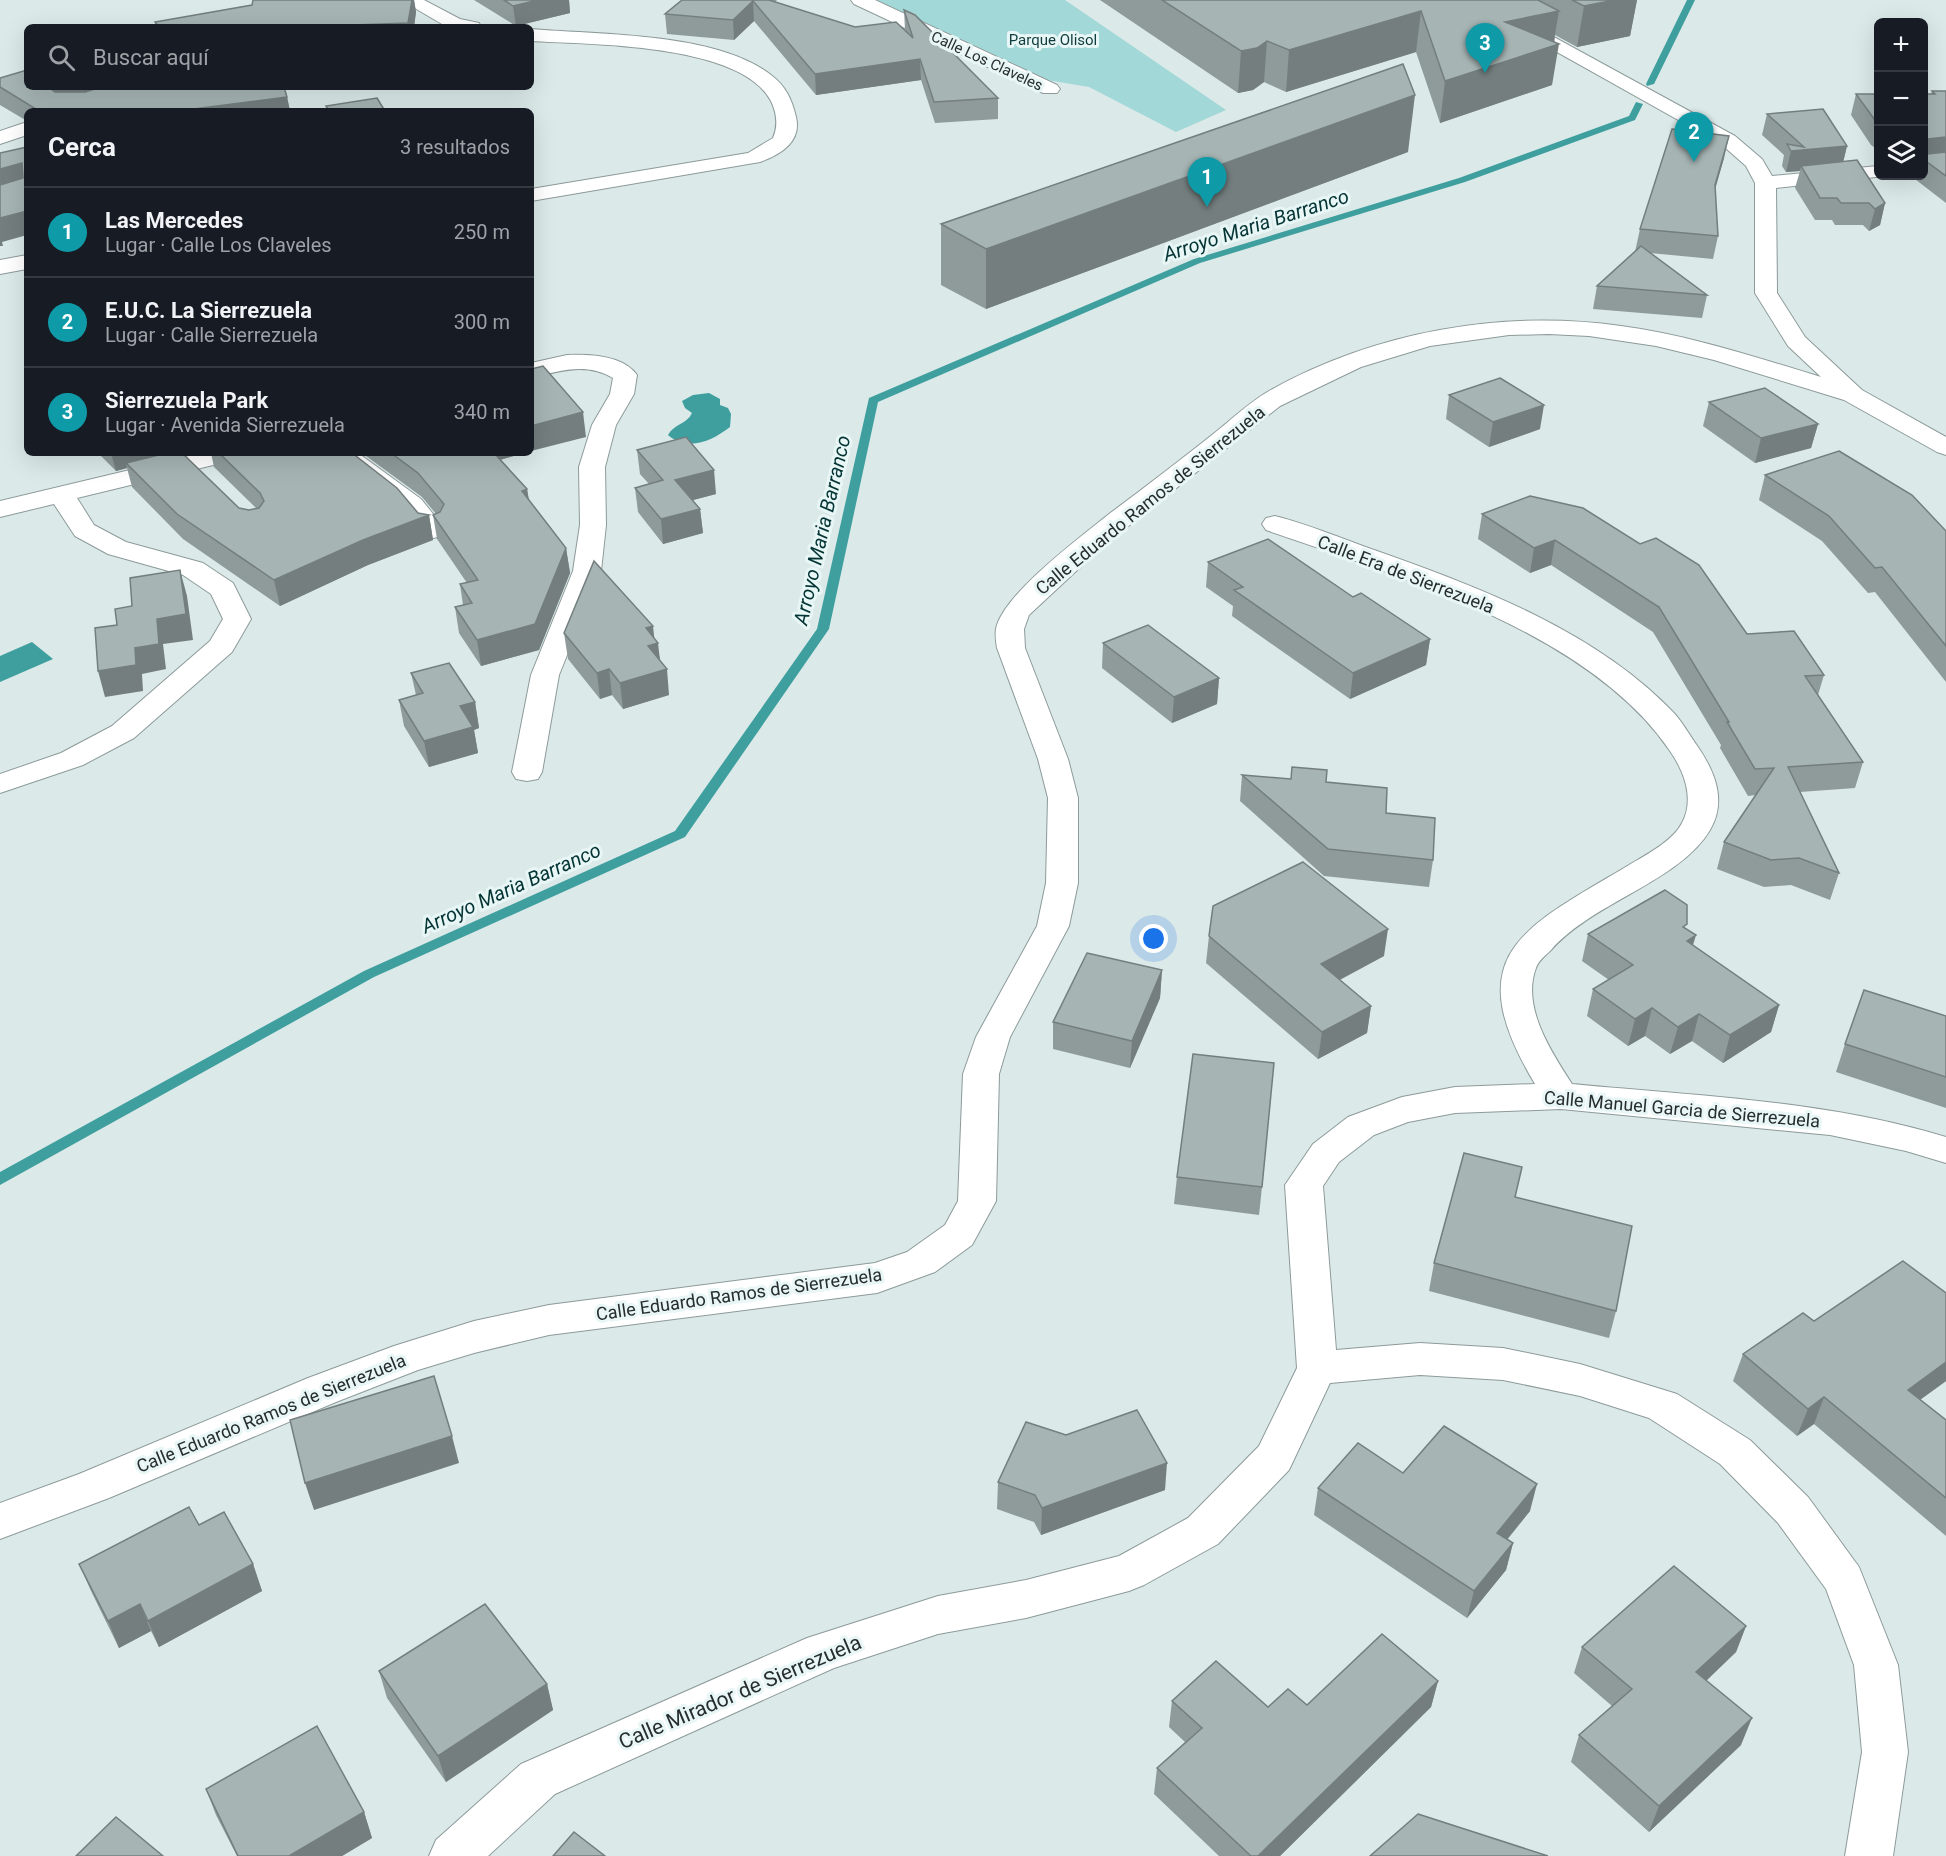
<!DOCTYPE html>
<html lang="es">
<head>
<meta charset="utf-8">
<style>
	body { margin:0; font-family:Roboto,sans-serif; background:#20242c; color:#f1f3f6 }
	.controls { position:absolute; right:18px; top:18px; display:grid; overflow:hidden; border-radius:9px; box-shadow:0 6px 24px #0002 }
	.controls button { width:54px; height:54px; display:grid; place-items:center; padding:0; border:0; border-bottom:2px solid #363941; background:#171b24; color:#f1f3f6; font:30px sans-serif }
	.you { position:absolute; left:1154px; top:939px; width:21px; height:21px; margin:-15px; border:4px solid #fff; border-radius:50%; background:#1a73e8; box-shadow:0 0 0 9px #1a73e833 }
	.badge { display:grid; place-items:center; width:39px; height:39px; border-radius:50%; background:#d69599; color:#fff; font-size:20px; font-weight:700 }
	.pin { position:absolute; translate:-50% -50px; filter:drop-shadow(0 2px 3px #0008) }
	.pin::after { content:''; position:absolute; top:32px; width:21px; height:18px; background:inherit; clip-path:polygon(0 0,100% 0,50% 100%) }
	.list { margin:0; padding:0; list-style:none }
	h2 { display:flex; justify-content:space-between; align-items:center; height:78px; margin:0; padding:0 24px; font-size:26px }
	h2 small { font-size:20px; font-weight:400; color:#9ea1a6 }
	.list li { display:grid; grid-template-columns:39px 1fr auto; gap:18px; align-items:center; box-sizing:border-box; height:90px; padding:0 24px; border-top:2px solid #363941 }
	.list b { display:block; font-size:22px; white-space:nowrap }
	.list p { margin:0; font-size:20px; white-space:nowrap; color:#9ea1a6 }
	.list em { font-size:20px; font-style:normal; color:#9ea1a6 }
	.icon { flex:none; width:33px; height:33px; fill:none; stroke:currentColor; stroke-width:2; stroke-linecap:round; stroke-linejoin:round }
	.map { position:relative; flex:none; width:1946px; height:1856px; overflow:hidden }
	.search { position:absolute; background:#171b24; box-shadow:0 6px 24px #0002; left:24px; top:24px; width:510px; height:66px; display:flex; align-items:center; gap:15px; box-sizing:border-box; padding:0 21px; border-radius:9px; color:#9ea1a6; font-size:22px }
	.panel { position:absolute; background:#171b24; box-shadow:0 6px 24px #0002; left:24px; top:108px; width:510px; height:348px; border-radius:9px }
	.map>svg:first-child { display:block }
	.green { fill:#a2d8d7 }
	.water { fill:#3f9f9f }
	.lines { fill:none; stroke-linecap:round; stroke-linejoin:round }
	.stream { fill:#3f9f9f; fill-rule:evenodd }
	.minor-casing { stroke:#8d9a9a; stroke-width:2 }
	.minor { fill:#fff; fill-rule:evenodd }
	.wall { fill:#8f9b9b }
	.shaded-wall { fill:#747e7e }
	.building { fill:#a6b4b4; stroke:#747e7e; stroke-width:1.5 }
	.labels { text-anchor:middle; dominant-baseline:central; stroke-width:6; stroke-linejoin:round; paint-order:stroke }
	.far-park-label { font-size:15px; fill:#103d3d; stroke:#e8f6f6 }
	.far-street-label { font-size:15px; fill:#272d2d; stroke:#e8f6f6 }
	.street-label { font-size:18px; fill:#272d2d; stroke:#e8f6f6 }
	.water-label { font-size:20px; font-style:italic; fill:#053434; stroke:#e8f6f6 }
	.near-street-label { font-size:21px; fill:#272d2d; stroke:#e8f6f6 }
</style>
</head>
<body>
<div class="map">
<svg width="1946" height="1856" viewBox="0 0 1946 1856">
	<rect width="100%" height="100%" fill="#dbe9e9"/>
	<!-- green -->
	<polygon class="green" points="877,0 1065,0 1226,110 1176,132 1089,87 1041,79"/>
	<!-- water -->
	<g class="water">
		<path d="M709,393l11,6v6l8,3 3,6 -1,13c-18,14 -42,25 -62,8 6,-11 19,-11 24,-22l-7,-5 -3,-7 11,-6z"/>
		<polygon points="32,642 53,659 0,682 0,656"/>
	</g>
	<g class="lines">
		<!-- stream -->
		<g class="stream">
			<polygon points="1687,0 1695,0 1654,84 1647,86 1646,84"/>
			<polygon points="1636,102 1643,104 1635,120 1465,182 1200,263 878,402 829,629 685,837 374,977 0,1185 0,1172 364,971 675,831 817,629 869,398 1194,259 1459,178 1629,116"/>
		</g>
		<!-- minor casing -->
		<g class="minor-casing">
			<g id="minor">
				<polygon points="401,0 424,0 460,19 479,23 481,27 447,27"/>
				<polygon points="851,0 875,0 1057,85 1060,89 1057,93 1043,93 854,4"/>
				<path d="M1464,0h22l249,136 27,23 10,17 106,-10v10h7l-109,12 1,105 28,44 57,53 84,47v18l-9,-3 -93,-52 -130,-40 -58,-14 -67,-10 -40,-2 -40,1 -79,11 -69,21 -81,39 -178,141 -73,68 -5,14 1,19 43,111 10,39v85l-9,43 -59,111 -11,37 -3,127 -24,44 -37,27 -58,21 -328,42 -75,18 -56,17 -82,32 -227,96 -109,41v-36l79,-29 229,-96 86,-32 80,-25 75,-16 326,-42 32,-11 38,-27 13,-24 5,-127 13,-37 61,-111 9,-43 2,-85 -10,-39 -41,-111c-1,-6 -2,-13 -1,-19 6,-34 86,-93 113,-115 35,-26 69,-52 103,-79 18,-14 36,-32 57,-44 105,-59 233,-82 352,-65 68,9 134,31 200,51l-33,-31 -33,-53v-110l-9,-17 -25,-22z"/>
				<path d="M531,29c68,6 185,3 240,46 15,11 21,25 25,42 6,25 -16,38 -36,45l-229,39v-12l217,-36 25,-15c4,-9 4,-17 2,-26 -16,-70 -186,-67 -244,-71z"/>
				<polygon points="27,122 27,135 0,144 0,131"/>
				<polygon points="27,255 27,269 0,274 0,260"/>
				<path d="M567,355c22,-1 56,0 70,20l-3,19 -18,31 -11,42 1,58 -5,46 -42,104 -17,97 -4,7 -11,2 -11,-2 -4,-7 19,-97 42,-104 7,-46 -1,-58 13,-42 18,-31 3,-16c-27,-16 -54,-7 -82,0v-15z"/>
				<polygon points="201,453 246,453 242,458 77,498 94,525 126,542 203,563 233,583 251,619 232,652 134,738 83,765 0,793 0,774 61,753 112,726 210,641 223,619 211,594 183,575 108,554 75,536 54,504 0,517 0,501"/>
				<polygon points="329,453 358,453 421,499 446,530 442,536 433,538 424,536 403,511"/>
				<path d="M1275,516c35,9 68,23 102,35 104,37 219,80 297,162 9,10 16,23 24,34 17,25 29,54 12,83 -31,52 -117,72 -159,120 -5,5 -13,11 -15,18 -15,39 16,85 36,116 125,12 253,16 374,53v26l-40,-12 -76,-16 -269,-26 -106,4 -47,9 -34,13 -35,27 -16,24 13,164 84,-7 83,5 77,16 97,30 73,46 58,57 51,70 39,98 10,87 -15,104h-48l17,-104 -8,-87 -28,-76 -48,-66 -58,-59 -71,-46 -69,-22 -77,-16 -83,-5 -90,8 -41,87 -71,74 -74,41 -15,6 -103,27 -88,16 -104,34 -279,126 -67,62h-59l7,-16 85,-76 286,-126 131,-42 88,-16 93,-24 69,-38 71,-72 38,-78 -12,-183 28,-41 35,-27 54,-20 53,-10 80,-3c-78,-130 -13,-155 94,-219 17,-10 44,-24 53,-42 13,-24 2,-52 -12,-72 -80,-119 -275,-176 -404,-221l-4,-6 4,-6z"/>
			</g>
		</g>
		<!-- minor -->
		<use href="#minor" class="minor"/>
	</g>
	<!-- wall -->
	<g class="wall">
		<polygon points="253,0 414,0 416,12 414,27 156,27 155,22 252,5"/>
		<polygon points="474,0 569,0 570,13 516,26"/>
		<polygon points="682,0 777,0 775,2 855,27 905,30 904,10 998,98 998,119 935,123 921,80 816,95 754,21 734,40 667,34 665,14"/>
		<polygon points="1100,0 1637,0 1630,36 1577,47 1555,35 1552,85 1440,123 1416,52 1286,92 1264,82 1253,90 1238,93"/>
		<polygon points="0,78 27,87 287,97 290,111 27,111 27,121 0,105"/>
		<polygon points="1932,91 1946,91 1946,203 1911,176 1923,176 1923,94 1931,94"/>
		<polygon points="1856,94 1878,94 1878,150 1871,145 1851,115"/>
		<polygon points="1767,114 1847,146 1843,162 1885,203 1880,225 1869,231 1863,225 1835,225 1832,220 1815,220 1795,188 1800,171 1786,172 1782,166 1784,155 1762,135"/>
		<polygon points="1408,152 986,309 941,285 941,224"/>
		<polygon points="1724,158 1715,189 1718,236 1713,259 1650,253 1707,295 1702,318 1593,309 1597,286 1635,252 1640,229"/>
		<polygon points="1449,395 1540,429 1489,447 1446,419"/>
		<polygon points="1709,402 1818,424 1811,448 1755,463 1703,426"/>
		<polygon points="637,450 716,494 693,500 700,509 703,533 663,544 638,512 635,488 649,484 640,474"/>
		<polygon points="98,453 191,453 184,455 239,508 249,510 257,509 214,467 211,453 352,453 418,513 429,515 433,540 368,565 280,606 183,539 132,487 127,468 116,471"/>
		<polygon points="362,453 524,453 500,460 527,489 529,500 566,548 570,573 539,650 481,666 459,633 455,607 463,605 460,584 467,583 437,539 433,515 436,514 422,497"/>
		<polygon points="1765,475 1946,531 1946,682 1875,592 1868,593 1822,541 1759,500"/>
		<polygon points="1530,496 1747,634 1824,675 1818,695 1863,762 1855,788 1800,792 1839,873 1830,900 1791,885 1764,887 1717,869 1724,842 1756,795 1748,796 1720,748 1721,745 1653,632 1551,565 1530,573 1478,539 1482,514"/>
		<polygon points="1208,562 1353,597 1430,639 1426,665 1350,699 1232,616 1233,606 1206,587"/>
		<polygon points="564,633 655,639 669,695 623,709 612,695 600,699 568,659"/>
		<polygon points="1103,643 1219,678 1217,704 1172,723 1102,668"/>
		<polygon points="411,673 475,702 479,728 474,730 478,753 429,767 404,726 399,700 416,695"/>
		<polygon points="1242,775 1326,782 1386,813 1433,860 1429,887 1324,876 1240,801"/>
		<polygon points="1686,928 1693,945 1779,1005 1771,1032 1723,1063 1692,1041 1670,1054 1645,1036 1628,1046 1587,1016 1593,989 1609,980 1582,961 1588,934"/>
		<polygon points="1209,936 1384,956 1340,980 1371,1006 1367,1033 1318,1059 1206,963"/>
		<polygon points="1162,970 1160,998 1130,1068 1053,1049 1053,1022"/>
		<polygon points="1946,1016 1946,1108 1836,1072 1845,1044"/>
		<polygon points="1177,1177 1262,1187 1259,1215 1174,1204"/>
		<polygon points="1516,1197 1616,1311 1609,1338 1429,1291 1434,1263"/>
		<polygon points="1946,1293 1946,1381 1920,1400 1946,1420 1946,1536 1814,1424 1797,1436 1733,1381 1743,1354 1814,1321"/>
		<polygon points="1403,1473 1530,1511 1507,1540 1513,1543 1506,1570 1467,1618 1314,1515 1318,1488"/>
		<polygon points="998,1482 1165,1490 1041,1535 1034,1522 997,1509"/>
		<polygon points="199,1525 253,1564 262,1591 159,1647 151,1631 119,1648 91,1591 79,1564"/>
		<polygon points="1746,1626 1736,1652 1706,1681 1741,1745 1649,1832 1571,1762 1579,1735 1612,1706 1574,1673 1582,1647"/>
		<polygon points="379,1671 547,1684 553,1710 446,1782 387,1698"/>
		<polygon points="1438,1681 1431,1707 1280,1856 1219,1856 1154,1794 1157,1768 1185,1742 1169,1727 1172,1701 1268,1707 1307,1705"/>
		<polygon points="206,1789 364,1812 372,1838 342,1856 237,1856 216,1815"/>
	</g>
	<!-- shaded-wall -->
	<g class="shaded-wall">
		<polygon points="412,0 414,0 416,12 414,27 409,27 408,23"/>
		<polygon points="538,0 569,0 570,13 516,26 513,6"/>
		<polygon points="1615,0 1637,0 1630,36 1577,47 1584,6"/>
		<polygon points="753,1 754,21 734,40 733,20"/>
		<polygon points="1421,11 1416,52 1286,92 1289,50"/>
		<polygon points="1559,11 1553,46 1559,44 1552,85 1440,123 1445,81 1505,22"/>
		<polygon points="1267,41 1264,82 1253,90 1238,93 1241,51"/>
		<polygon points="920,59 921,80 816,95 815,74"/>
		<polygon points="55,87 117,87 58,111 52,90"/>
		<polygon points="1415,95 1408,152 986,309 986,249"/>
		<polygon points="287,97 290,111 178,111"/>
		<polygon points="1729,136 1724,158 1710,207 1715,185"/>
		<polygon points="1946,137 1946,158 1925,160 1928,139"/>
		<polygon points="1847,146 1842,167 1801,166 1800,171 1786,172 1791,151"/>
		<polygon points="22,163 27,180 0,192 0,169"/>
		<polygon points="1885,203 1880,225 1869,231 1875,209"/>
		<polygon points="27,211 27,235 2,242 3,246 0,246 0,218"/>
		<polygon points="1544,405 1540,429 1489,447 1493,422"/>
		<polygon points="583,412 586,437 531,451 531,426"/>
		<polygon points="1818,424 1811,448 1755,463 1761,438"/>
		<polygon points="111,453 191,453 130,468 126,463 127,468 116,471"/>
		<polygon points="483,453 524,453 485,464"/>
		<polygon points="714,470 716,494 678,504 675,480"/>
		<polygon points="527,489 531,514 522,491"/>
		<polygon points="700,509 703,533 663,544 661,519"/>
		<polygon points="429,515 433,540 368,565 280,606 274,580 363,540"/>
		<polygon points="1555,540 1551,565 1530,573 1534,548"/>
		<polygon points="566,548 570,573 539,650 481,666 477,640"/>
		<polygon points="180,570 187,596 193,640 163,644 166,669 142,674 143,691 105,697 98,671 135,648 157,619"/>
		<polygon points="653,626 655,644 658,643 661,669 651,672 646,628"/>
		<polygon points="1430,639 1426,665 1350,699 1353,673"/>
		<polygon points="609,669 612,695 600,699 597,673"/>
		<polygon points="667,669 669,695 623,709 620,683"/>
		<polygon points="1219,678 1217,704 1172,723 1174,697"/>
		<polygon points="475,702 479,728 474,730 478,753 429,767 424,741 460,706"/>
		<polygon points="1388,929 1384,956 1318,991 1321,964"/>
		<polygon points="1696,935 1688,962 1687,941"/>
		<polygon points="1162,970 1160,998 1130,1068 1132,1041"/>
		<polygon points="1779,1005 1771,1032 1723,1063 1730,1035"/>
		<polygon points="1371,1006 1367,1033 1318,1059 1322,1032"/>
		<polygon points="1652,1008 1645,1036 1628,1046 1635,1019"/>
		<polygon points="1699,1014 1692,1041 1670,1054 1678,1027"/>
		<polygon points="1946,1362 1946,1381 1896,1417 1908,1390"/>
		<polygon points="1824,1397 1814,1424 1797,1436 1808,1409"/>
		<polygon points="452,1436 459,1463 314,1510 305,1483"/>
		<polygon points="1167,1463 1165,1490 1041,1535 1042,1508"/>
		<polygon points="1537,1484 1530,1511 1490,1560 1497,1533"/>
		<polygon points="1513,1543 1506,1570 1467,1618 1474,1591"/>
		<polygon points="253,1564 262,1591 159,1647 148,1621"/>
		<polygon points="140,1604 151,1631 119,1648 108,1621"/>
		<polygon points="1746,1626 1736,1652 1687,1699 1696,1672"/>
		<polygon points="1438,1681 1431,1707 1280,1856 1258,1856"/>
		<polygon points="547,1684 553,1710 446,1782 438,1756"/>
		<polygon points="1752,1718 1741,1745 1649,1832 1659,1806"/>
		<polygon points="364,1812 372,1838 342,1856 289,1856"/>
	</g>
	<!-- building -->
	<g class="building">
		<polygon points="253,0 412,0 408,23 298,27 158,27 159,27 155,22 252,5"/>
		<polygon points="504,0 538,0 513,6"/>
		<polygon points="682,0 769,0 855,27 896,22 913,38 904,10 915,15 998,98 934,102 920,59 815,74 753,1 733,20 665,14"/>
		<polygon points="1162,0 1538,0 1559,11 1505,22 1559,44 1445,81 1421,11 1289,50 1267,41 1257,48 1241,51"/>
		<polygon points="1572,0 1615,0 1584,6"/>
		<polygon points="1403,64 1415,95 986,249 941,224"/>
		<polygon points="27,70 27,87 55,87 52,90 55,92 85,92 102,87 284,87 287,97 178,111 39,111 0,87 0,78"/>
		<polygon points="1932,91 1946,91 1946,137 1928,139 1928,154 1946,152 1946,176 1923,159 1923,94 1935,94"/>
		<polygon points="1856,94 1878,94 1878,125 1877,123"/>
		<polygon points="377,98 385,111 329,111 326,106"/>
		<polygon points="1823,109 1847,146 1791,151 1787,144 1804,147 1767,114"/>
		<polygon points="1672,129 1729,136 1715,185 1718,236 1640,229"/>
		<polygon points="27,147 27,211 0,218 0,185 23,178 22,163 0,169 0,153"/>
		<polygon points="1857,160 1885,203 1875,209 1869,203 1841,203 1837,198 1820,198 1801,166"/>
		<polygon points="1641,246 1707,295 1597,286"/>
		<polygon points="543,366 583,412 531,426 531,369"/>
		<polygon points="1500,378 1544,405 1493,422 1449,395"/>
		<polygon points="1765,388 1818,424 1761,438 1709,402"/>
		<polygon points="686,437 714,470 675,480 700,509 661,519 635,488 663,480 637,450"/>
		<polygon points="1839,451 1912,495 1946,531 1946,646 1882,567 1875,568 1829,516 1765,475"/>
		<polygon points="167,453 182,453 239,508 249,510 259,508 264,501 260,493 219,453 352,453 397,488 418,513 429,515 363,540 274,580 177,514 126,463"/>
		<polygon points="391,453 494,453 527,489 522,491 566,548 535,624 477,640 455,607 472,603 460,584 478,580 433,515 440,512 444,504 418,473"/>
		<polygon points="1530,496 1583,508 1640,544 1656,538 1699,565 1747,634 1794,631 1824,675 1805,676 1863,762 1788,767 1839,873 1799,858 1771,860 1724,842 1774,768 1755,769 1727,722 1729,722 1659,607 1555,540 1534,548 1482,514"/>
		<polygon points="1268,539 1353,597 1361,593 1430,639 1353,673 1234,590 1243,587 1208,562"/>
		<polygon points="594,561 653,626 646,628 658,643 648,646 667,669 620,683 609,669 597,673 564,633"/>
		<polygon points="180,570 186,614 157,619 159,644 135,648 136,665 98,671 95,628 117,625 115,609 132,606 130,578"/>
		<polygon points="1148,625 1219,678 1174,697 1103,643"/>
		<polygon points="449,663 475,702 460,706 473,727 424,741 399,700 423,693 411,673"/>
		<polygon points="1292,767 1327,770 1326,782 1387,788 1386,813 1435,818 1433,860 1328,849 1242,775 1291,779"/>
		<polygon points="1303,862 1388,929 1321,964 1371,1006 1322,1032 1209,936 1213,906"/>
		<polygon points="1665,890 1687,905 1687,924 1683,927 1696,935 1687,941 1779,1005 1730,1035 1699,1014 1678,1027 1652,1008 1635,1019 1593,989 1633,965 1588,934"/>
		<polygon points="1087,953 1162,970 1132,1041 1053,1022"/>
		<polygon points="1864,990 1946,1016 1946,1077 1845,1044"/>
		<polygon points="1193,1054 1274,1063 1262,1187 1177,1177"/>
		<polygon points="1464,1153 1522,1167 1515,1197 1632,1226 1616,1311 1434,1263"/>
		<polygon points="1903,1261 1946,1293 1946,1362 1908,1390 1946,1420 1946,1498 1824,1397 1808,1409 1743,1354 1803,1313 1814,1321"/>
		<polygon points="434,1376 452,1436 305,1483 290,1420"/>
		<polygon points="1137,1410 1167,1463 1042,1508 1035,1495 998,1482 1026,1422 1066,1435"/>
		<polygon points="1444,1426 1537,1484 1497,1533 1513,1543 1474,1591 1318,1488 1358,1443 1403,1473"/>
		<polygon points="189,1507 199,1525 224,1512 253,1564 148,1621 140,1604 108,1621 79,1564"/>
		<polygon points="1674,1566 1746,1626 1696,1672 1752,1718 1659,1806 1579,1735 1632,1689 1582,1647"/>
		<polygon points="485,1604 547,1684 438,1756 379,1671"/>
		<polygon points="1382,1634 1438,1681 1258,1856 1251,1856 1157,1768 1202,1728 1172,1701 1216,1661 1268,1707 1288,1689 1307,1705"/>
		<polygon points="317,1726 364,1812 289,1856 238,1856 206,1789"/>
		<polygon points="1418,1814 1548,1856 1370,1856"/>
		<polygon points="116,1817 163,1856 76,1856"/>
		<polygon points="574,1832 605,1856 553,1856"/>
	</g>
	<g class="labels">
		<!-- far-park labels -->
		<g class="far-park-label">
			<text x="1053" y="40">Parque Olisol</text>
		</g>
		<!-- far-street labels -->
		<g class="far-street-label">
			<text transform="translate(987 61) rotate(25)">Calle Los Claveles</text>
		</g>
		<!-- street labels -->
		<g class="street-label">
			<text transform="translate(1150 500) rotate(-39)">Calle Eduardo Ramos de Sierrezuela</text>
			<text transform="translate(1406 574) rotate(21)">Calle Era de Sierrezuela</text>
			<text transform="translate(1682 1109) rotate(5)">Calle Manuel Garcia de Sierrezuela</text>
			<text transform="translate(739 1294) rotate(-8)">Calle Eduardo Ramos de Sierrezuela</text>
			<text transform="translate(271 1413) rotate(-22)">Calle Eduardo Ramos de Sierrezuela</text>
		</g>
		<!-- water labels -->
		<g class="water-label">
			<text transform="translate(1256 225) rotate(-18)">Arroyo Maria Barranco</text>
			<text transform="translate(822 530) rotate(-77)">Arroyo Maria Barranco</text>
			<text transform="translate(511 888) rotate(-24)">Arroyo Maria Barranco</text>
		</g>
		<!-- near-street labels -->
		<g class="near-street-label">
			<text transform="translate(740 1692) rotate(-23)">Calle Mirador de Sierrezuela</text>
		</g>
	</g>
</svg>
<div class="controls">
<button>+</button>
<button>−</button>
<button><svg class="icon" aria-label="layers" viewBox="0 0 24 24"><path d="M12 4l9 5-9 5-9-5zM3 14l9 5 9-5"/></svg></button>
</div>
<div class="you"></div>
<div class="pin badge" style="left:1207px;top:207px;background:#0f9aa8">1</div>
<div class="pin badge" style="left:1694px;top:162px;background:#0f9aa8">2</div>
<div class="pin badge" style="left:1485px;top:73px;background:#0f9aa8">3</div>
<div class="search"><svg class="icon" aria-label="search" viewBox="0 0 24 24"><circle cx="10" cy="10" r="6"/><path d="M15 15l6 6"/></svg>Buscar aquí</div>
<section class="panel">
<h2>Cerca<small>3 resultados</small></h2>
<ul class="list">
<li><span class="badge" style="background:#0f9aa8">1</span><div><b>Las Mercedes</b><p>Lugar · Calle Los Claveles</p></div><em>250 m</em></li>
<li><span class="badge" style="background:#0f9aa8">2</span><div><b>E.U.C. La Sierrezuela</b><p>Lugar · Calle Sierrezuela</p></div><em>300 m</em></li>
<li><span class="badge" style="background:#0f9aa8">3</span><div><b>Sierrezuela Park</b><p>Lugar · Avenida Sierrezuela</p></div><em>340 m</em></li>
</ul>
</section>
</div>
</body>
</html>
